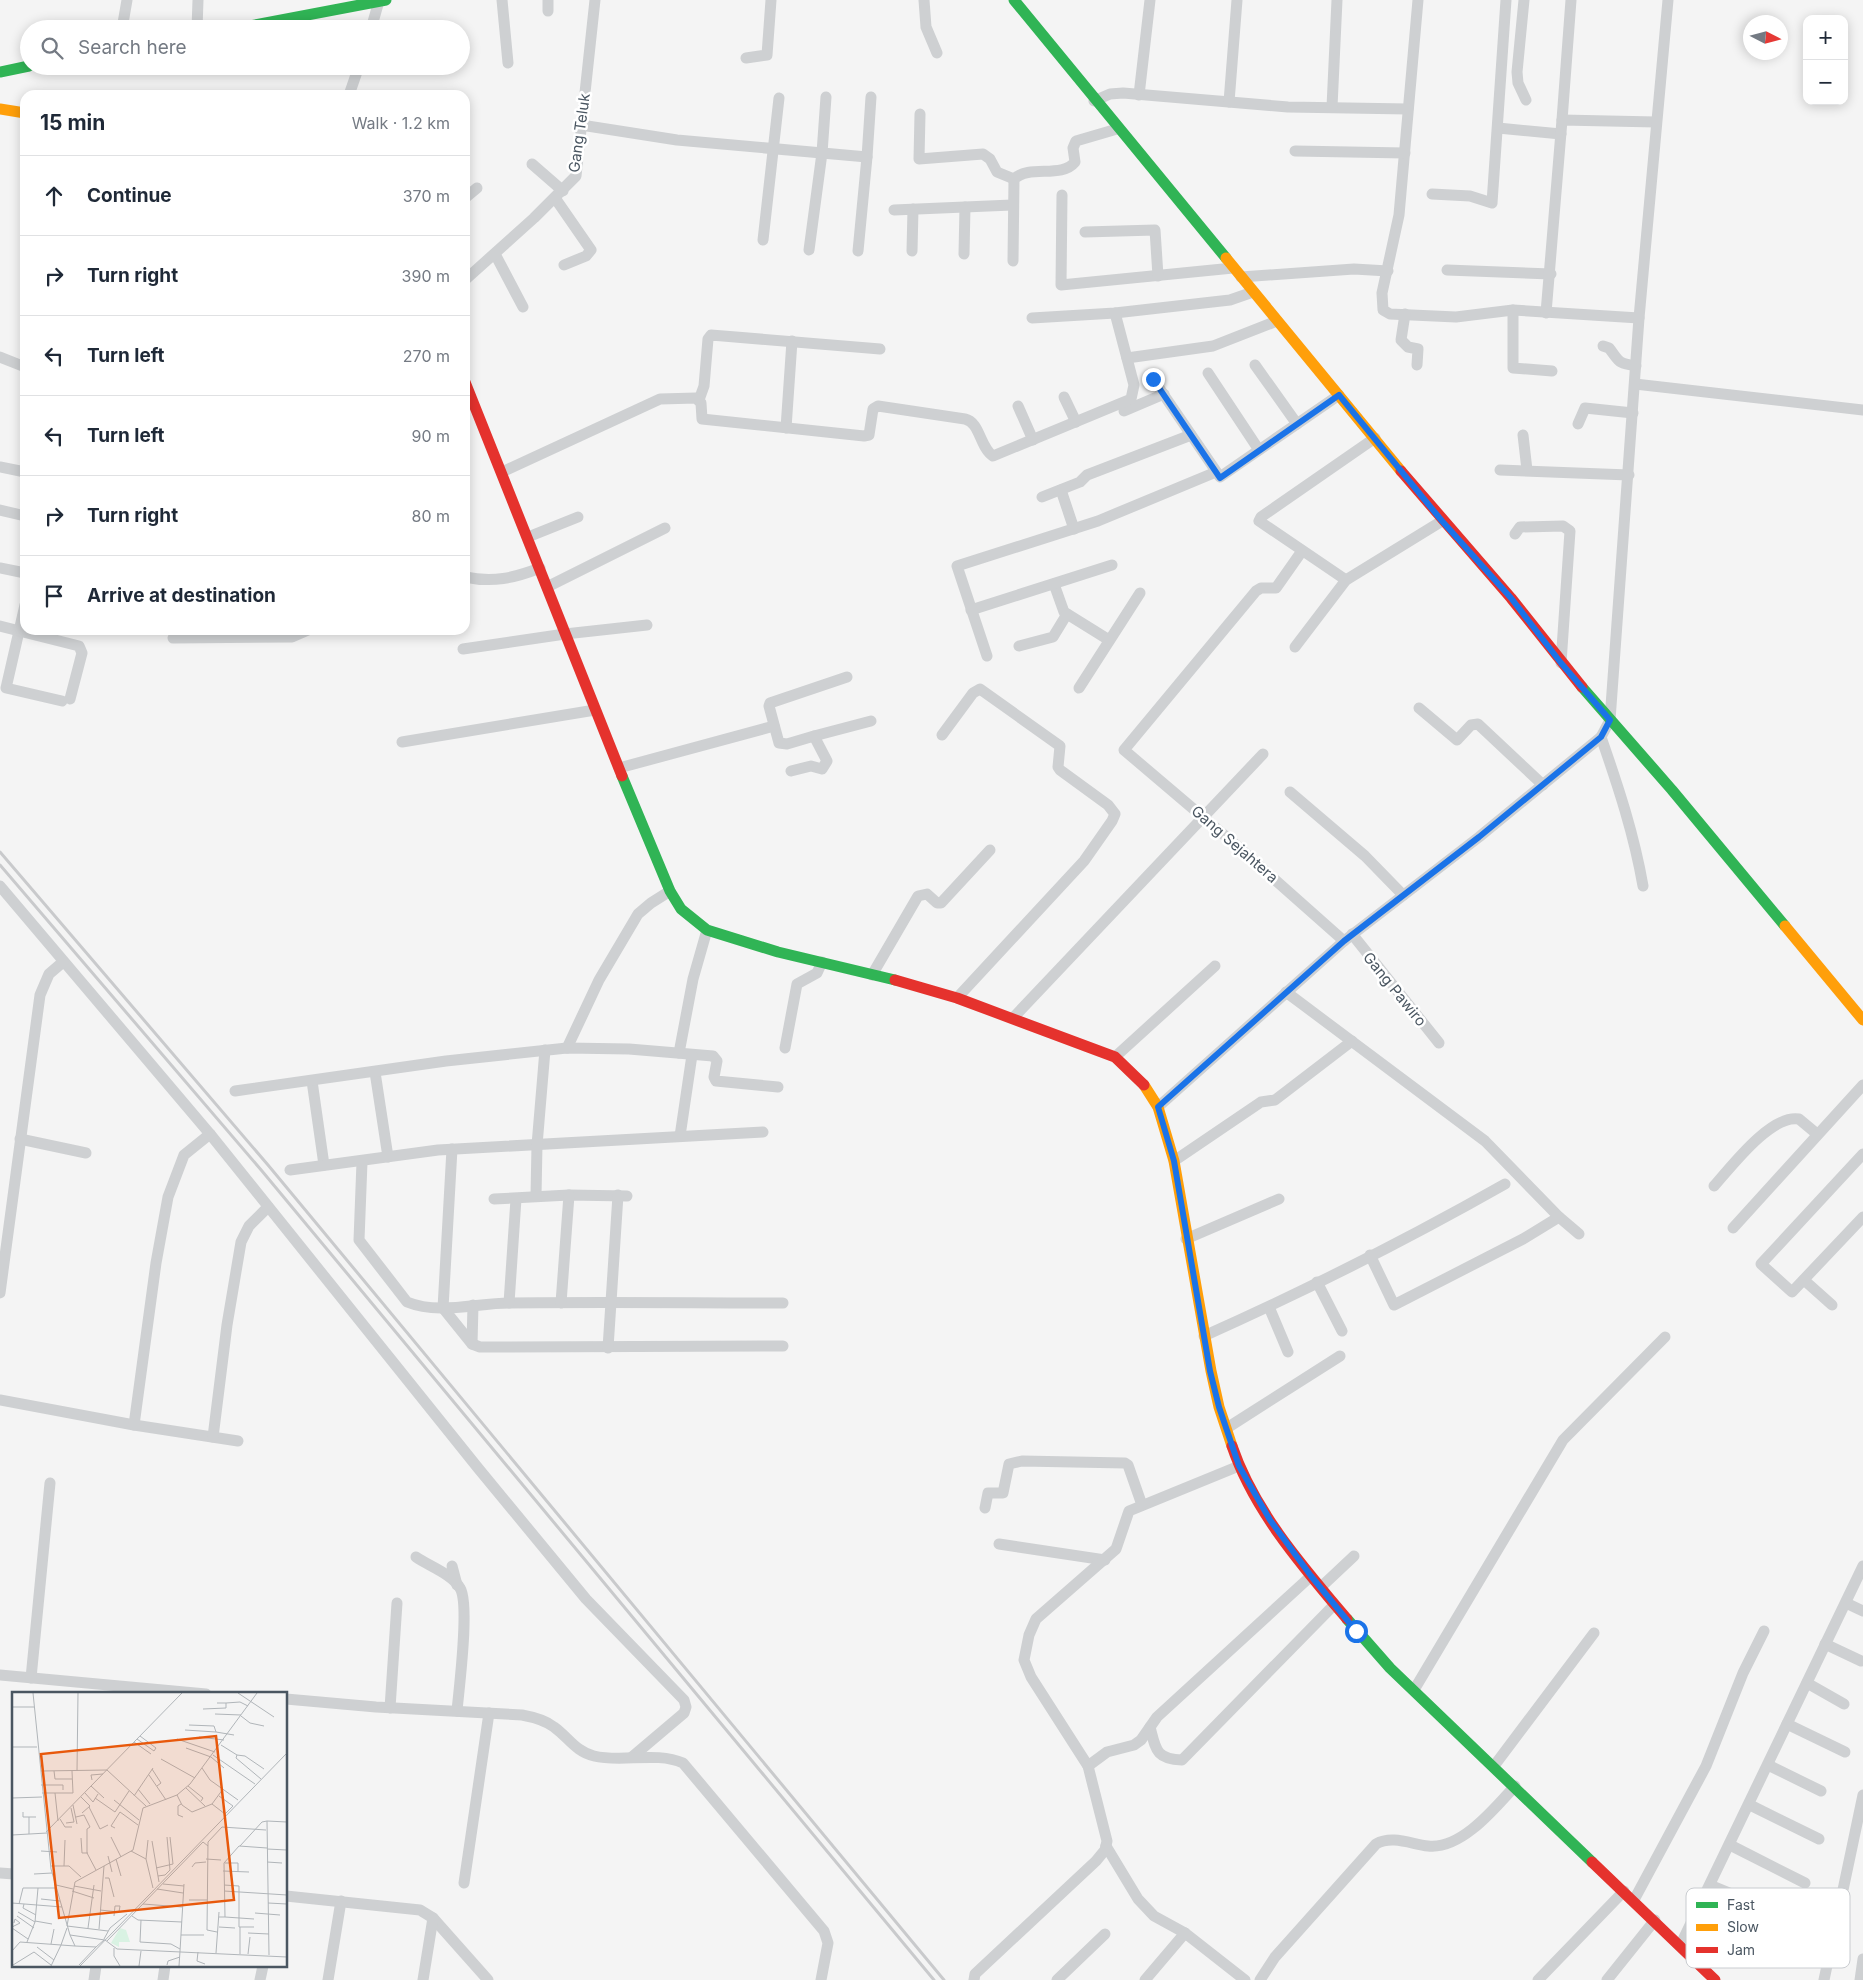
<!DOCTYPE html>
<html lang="en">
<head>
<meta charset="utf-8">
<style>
	body { margin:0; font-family:Inter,sans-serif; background:#f2f2f3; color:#1f2937 }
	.controls { position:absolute; right:15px; top:15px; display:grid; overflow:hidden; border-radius:10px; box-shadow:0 2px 12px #0003 }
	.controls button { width:45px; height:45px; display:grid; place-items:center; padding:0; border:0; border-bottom:1px solid #e0e1e3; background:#fff; color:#1f2937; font:25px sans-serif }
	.compass { position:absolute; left:1743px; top:15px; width:45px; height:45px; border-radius:50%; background:#fff; box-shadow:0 2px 12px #0003; rotate:96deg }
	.stop { position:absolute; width:15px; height:15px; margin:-11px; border:4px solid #1a73e8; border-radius:50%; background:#fff }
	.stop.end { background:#1a73e8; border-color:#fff; box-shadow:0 1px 5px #0008 }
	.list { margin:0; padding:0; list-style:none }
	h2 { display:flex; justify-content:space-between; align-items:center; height:65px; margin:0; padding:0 20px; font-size:21px }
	h2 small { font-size:16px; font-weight:400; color:#747a83 }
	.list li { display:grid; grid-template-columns:32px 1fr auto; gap:15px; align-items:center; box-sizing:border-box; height:80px; padding:0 20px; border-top:1px solid #e0e1e3 }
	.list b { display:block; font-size:19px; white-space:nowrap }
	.list em { font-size:16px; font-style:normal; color:#747a83 }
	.icon { flex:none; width:28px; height:28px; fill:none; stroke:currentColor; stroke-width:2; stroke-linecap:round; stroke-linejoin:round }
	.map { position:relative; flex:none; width:1863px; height:1980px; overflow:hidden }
	.search { position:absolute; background:#fff; box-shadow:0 2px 12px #0003; left:20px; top:20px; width:450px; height:55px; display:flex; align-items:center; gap:12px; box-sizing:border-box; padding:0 18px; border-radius:28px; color:#747a83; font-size:19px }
	.panel { position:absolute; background:#fff; box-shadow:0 2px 12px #0003; left:20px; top:90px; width:450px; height:545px; border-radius:15px }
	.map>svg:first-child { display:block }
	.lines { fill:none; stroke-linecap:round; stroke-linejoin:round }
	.street { stroke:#ced0d2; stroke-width:11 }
	.fast { stroke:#30b455; stroke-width:11 }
	.slow { stroke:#ff9f0a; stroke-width:11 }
	.jam { stroke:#e5322d; stroke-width:11 }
	.rail { stroke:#c9cacc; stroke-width:3 }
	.route { stroke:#1a73e8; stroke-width:6 }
	.labels { text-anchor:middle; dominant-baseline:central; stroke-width:5; stroke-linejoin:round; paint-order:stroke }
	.street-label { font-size:15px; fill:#4a5661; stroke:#fff }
	.inset-road { fill:none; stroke:#b0b5b9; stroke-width:1 }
	.view { fill:#e8590c; fill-opacity:0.15; stroke:#e8590c; stroke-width:2.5 }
	.inset-edge { fill:none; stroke:#4a5661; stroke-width:2.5 }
	.key { fill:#fff; stroke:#c9ccd0; stroke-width:1 }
	.key-label { font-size:14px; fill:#4a5661 }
</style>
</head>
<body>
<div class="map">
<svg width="1863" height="1980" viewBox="0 0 1863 1980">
	<rect width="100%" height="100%" fill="#f4f4f4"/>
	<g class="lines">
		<!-- street -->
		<g class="street">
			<polyline points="502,0 508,63"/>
			<polyline points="924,0 926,27 937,53"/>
			<polyline points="1418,0 1399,215 1382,293 1383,310 1390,314 1456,317 1513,310 1639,318"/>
			<polyline points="1524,0 1517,72 1518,83 1526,100"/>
			<polyline points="548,11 548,0"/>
			<polyline points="122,29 127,0"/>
			<polyline points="197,29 198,0"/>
			<polyline points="371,29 379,1"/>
			<polyline points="746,58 767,55 771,0"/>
			<polyline points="349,95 359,66"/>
			<polyline points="1139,95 1150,0"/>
			<polyline points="1094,101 1110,94 1123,93 1288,107 1408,109"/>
			<polyline points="1229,102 1237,0"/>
			<polyline points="1332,107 1337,0"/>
			<polyline points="920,114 919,159 983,154 990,159 997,172 1014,179"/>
			<polyline points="1562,120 1571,0"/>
			<polyline points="581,125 677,140 867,157"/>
			<polyline points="1498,128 1561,134"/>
			<polyline points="1295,151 1405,153"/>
			<polyline points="532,164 563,191"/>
			<polyline points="1432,194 1470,196 1492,203 1506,0"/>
			<polyline points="1062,195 1061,285 1233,268"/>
			<polyline points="465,198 477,188"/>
			<polyline points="555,198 591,250 586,256 564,265"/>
			<polyline points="894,210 1012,205"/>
			<polyline points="1085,232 1155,230 1158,276"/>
			<polyline points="763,240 779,98"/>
			<polyline points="809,250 822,153 826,97"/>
			<polyline points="858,251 867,157 871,97"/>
			<polyline points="912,251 913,209"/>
			<polyline points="495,254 523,307"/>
			<polyline points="964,254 965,207"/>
			<path d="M1013,261l1,-82c16,-15 47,0 61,-17l-2,-14 3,-7 41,-12"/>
			<polyline points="1447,270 1551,274"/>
			<polyline points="1241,277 1354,269 1388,271"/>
			<polyline points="465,280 534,218 576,176 595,0"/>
			<polyline points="1513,310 1513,368 1552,371"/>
			<polyline points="1546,313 1562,120 1656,122"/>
			<polyline points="1405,314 1401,340 1408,347 1418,349 1417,365"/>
			<polyline points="1032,318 1115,313 1230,300 1253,292"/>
			<path d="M1603,346l6,2c11,14 8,15 27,18"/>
			<polyline points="0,357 25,367"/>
			<polyline points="1127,358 1213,346 1277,321"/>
			<polyline points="1255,365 1297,424"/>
			<polyline points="1208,373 1259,450"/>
			<polyline points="1153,379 1220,477 1339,395"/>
			<polyline points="1635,384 1863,410"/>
			<polyline points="1064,397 1076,422"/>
			<polyline points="699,400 704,386 708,339 711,335 880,349"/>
			<polyline points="1018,406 1033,440"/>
			<polyline points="1124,411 1164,394"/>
			<polyline points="1578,424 1585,408 1633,413"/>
			<polyline points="786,428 792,341"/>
			<polyline points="1523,435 1527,470"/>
			<polyline points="0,467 25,472"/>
			<polyline points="1500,470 1629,475"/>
			<path d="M502,472l158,-73 36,-1 5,5 1,16 162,17 5,-1 4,-26 5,-3 87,13c15,3 15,29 28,37l138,-57 3,-14 -19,-72"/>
			<polyline points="1061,490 1074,529"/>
			<polyline points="1042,497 1080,482 1087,475 1191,435"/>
			<polyline points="0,510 25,516"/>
			<polyline points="1515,534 1520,527 1563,526 1570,531 1561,663"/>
			<polyline points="528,537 578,517"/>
			<polyline points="1302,551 1276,588 1261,588 1256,591 1124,750 1237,846 1344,941"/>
			<polyline points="0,568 25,573"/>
			<path d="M465,577c28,6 49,1 75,-9"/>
			<polyline points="1346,580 1259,521 1261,517 1375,438"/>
			<polyline points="1054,584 1064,612 1109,640"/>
			<polyline points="547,587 665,528"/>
			<polyline points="25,605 6,688 62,701"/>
			<polyline points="971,610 1112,565"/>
			<polyline points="0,626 79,646 82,653 70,699"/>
			<polyline points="173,638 292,637 308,630"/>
			<polyline points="1019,646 1053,637 1067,614"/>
			<polyline points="1295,647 1346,580 1442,521"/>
			<polyline points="463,649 565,634 647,625"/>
			<polyline points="987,656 957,566 1098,521 1216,472"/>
			<polyline points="1079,688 1140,593"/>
			<polyline points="1419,708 1457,740 1471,725 1478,724 1543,785"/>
			<polyline points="942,735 973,693 980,689 1060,746 1058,767 1060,770 1108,805 1115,814 1112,821 1084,861 957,998"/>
			<polyline points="814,736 871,721"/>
			<path d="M1601,737c17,49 33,97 42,149"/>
			<polyline points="402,742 595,710"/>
			<polyline points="619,768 774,726"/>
			<polyline points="791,771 811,766 822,769 827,761 814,736 787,744 779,743 769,706 770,703 847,677"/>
			<polyline points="1290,792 1365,856 1403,895"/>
			<polyline points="0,886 210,1134 478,1468 586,1599 684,1700 686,1707 684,1713 632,1757"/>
			<polyline points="1352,934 1439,1043"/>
			<polyline points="872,975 918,896 927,894 937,903 941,903 990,850"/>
			<polyline points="1286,992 1485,1141 1559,1217 1579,1234"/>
			<polyline points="1013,1018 1263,754"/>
			<polyline points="567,1048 599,980 638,914 651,903 670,891"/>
			<polyline points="785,1048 797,984 817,973 822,962"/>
			<polyline points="679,1053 693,979 707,930"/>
			<polyline points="1115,1057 1215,966"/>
			<polyline points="375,1072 388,1157"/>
			<polyline points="312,1081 324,1165"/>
			<polyline points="235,1091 446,1061 567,1048 629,1049 713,1056 717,1061 714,1077 716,1081 778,1087"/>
			<polyline points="1158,1107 1344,941 1479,837 1601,737 1610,720 1639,318 1668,0"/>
			<polyline points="680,1136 692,1055"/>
			<polyline points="20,1139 86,1153"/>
			<polyline points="452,1149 443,1308 472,1344 480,1347 783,1346"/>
			<polyline points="1863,1154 1761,1264 1792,1292 1863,1217"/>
			<polyline points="1174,1161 1261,1102 1275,1100 1352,1041"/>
			<path d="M362,1162l-3,78 48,62c32,13 69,1 102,1 91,-1 183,0 274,0"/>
			<polyline points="290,1170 438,1150 763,1132"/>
			<path d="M1714,1186c17,-19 57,-72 85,-67l18,15"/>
			<polyline points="536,1196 537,1145 545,1050"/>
			<polyline points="494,1199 569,1195 627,1196"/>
			<polyline points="1733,1228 1863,1085"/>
			<polyline points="1186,1239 1279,1199"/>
			<polyline points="1370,1255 1394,1305 1523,1239 1559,1217"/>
			<polyline points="1804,1280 1832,1305"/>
			<polyline points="1317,1282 1342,1331"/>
			<polyline points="0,1293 40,995 49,974 63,962"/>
			<polyline points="509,1303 516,1199"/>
			<polyline points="561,1303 569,1195"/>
			<polyline points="1269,1307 1288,1352"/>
			<path d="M1204,1336c103,-46 204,-97 301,-152"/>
			<polyline points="472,1344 473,1305"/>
			<polyline points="608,1348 618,1195"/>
			<polyline points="0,1400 134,1425 238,1441"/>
			<polyline points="134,1425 156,1263 168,1197 184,1155 210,1134"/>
			<polyline points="1227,1428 1340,1356"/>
			<polyline points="213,1437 227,1325 241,1242 249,1226 268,1207"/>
			<polyline points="985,1508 988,1493 1003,1493 1009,1464 1022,1461 1125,1463 1128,1465 1142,1505"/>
			<polyline points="999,1544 1105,1560"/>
			<path d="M416,1557c13,9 36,17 44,31 10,16 -1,100 -3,123"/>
			<polyline points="452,1566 457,1585"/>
			<polyline points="1321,1587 1354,1556"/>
			<polyline points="1846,1603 1863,1611"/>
			<polyline points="1825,1644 1861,1661"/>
			<polyline points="0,1675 206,1694"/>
			<polyline points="31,1678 50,1483"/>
			<polyline points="1807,1683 1844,1704"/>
			<polyline points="1414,1690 1563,1440 1665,1337"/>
			<path d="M286,1699l90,8 146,8c11,2 23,5 32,12 14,10 22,25 40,29 28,7 62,-5 89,7l141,168 4,12 -7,37"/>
			<polyline points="390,1708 397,1603"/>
			<polyline points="1787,1724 1845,1752"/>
			<path d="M1150,1727c6,23 6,32 32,33l152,-155"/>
			<polyline points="1768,1765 1821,1791"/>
			<polyline points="1088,1766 1107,1752 1134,1745 1141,1740 1157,1717 1311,1576"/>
			<polyline points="1494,1766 1594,1633"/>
			<polyline points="1750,1805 1819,1839"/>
			<polyline points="1730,1845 1805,1883"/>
			<polyline points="1106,1846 1138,1899 1154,1916 1185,1933 1245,1980"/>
			<polyline points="0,1873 14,1874"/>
			<polyline points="464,1883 489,1713"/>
			<polyline points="1710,1885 1795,1920"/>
			<polyline points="1731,1895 1741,1909 1766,1930 1774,1913"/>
			<polyline points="286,1896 420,1910 433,1918 488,1980"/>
			<polyline points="1634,1900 1706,1766 1743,1673 1764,1631"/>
			<polyline points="1766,1930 1793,1939"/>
			<polyline points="1680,1946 1863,1566"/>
			<polyline points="94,1980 96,1966"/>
			<polyline points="163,1980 165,1966"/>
			<polyline points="260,1980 263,1966"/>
			<polyline points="328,1980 341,1901"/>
			<polyline points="423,1980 433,1918"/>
			<polyline points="974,1980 975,1974 1096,1861 1105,1850 1107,1841 1088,1766 1031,1677 1024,1660 1029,1635 1036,1619 1116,1549 1129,1511 1239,1466"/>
			<polyline points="1057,1980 1105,1934"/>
			<polyline points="1145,1980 1185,1933"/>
			<path d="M1260,1980l15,-23 101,-113c16,-9 35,0 52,2 33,4 67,-38 87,-60"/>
			<polyline points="1538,1980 1624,1891"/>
			<polyline points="1607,1980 1655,1920"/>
			<polyline points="1824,1980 1863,1795"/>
			<polyline points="1860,1980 1863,1959"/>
		</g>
		<!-- fast -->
		<g class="fast">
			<polyline points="1014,0 1226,258"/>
			<polyline points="234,29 386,0"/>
			<polyline points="0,72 29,66"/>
			<polyline points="1582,687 1672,790 1785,926"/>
			<polyline points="622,776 670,891 681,909 707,930 778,952 895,980"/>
			<polyline points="1347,1619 1390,1668 1592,1862"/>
		</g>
		<!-- slow -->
		<g class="slow">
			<polyline points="0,109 25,113"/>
			<polyline points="1226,258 1401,471"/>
			<polyline points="1785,926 1863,1020"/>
			<polyline points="1144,1085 1158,1107 1174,1161 1211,1371 1219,1407 1232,1446"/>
		</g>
		<!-- jam -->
		<g class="jam">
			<polyline points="465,382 622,776"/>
			<polyline points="1401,471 1511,598 1582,687"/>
			<polyline points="895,980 957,998 1115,1057 1144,1085"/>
			<path d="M1232,1446c22,65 71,121 115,173"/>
			<polyline points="1592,1862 1715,1980"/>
		</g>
		<!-- rail -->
		<g class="rail">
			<polyline points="0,852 268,1165 944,1980"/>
			<polyline points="0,865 262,1171 934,1980"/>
		</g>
	</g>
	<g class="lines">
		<!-- route -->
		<polyline class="route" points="1153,379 1220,478 1339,395 1442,521 1511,598 1561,663 1610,720 1601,737 1479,837 1344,941 1158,1107 1174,1161 1210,1371 1219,1407 1239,1466 1270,1520 1311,1576 1356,1631"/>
	</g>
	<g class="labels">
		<!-- street labels -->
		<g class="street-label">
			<text transform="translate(579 133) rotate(-82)">Gang Teluk</text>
			<text transform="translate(1235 844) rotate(41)">Gang Sejahtera</text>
			<text transform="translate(1395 989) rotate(51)">Gang Pawiro</text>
		</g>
	</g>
	<!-- overview -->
	<g transform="translate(12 1692)">
		<rect width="275" height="275" fill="#f4f4f4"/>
		<path d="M108,236l6,2 4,12h-11v5l-8,-4z" fill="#d9f2e3"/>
		<path class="inset-road" d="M21,1l18,176 19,66M226,1l36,24M214,11l14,-1 8,4M0,15h22M191,17l23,-1v-5h-9M203,22l26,1M229,24l9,7 14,3M177,33l25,1 2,6 18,3M173,38l31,2M187,45l25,3M125,47l17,12 2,-3 -16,-12M165,47l38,13M122,50l17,12M209,53l16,10 -1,3 25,21M0,55h25M174,56l25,9M201,63l42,29M225,63l8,1 19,13M199,65l13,11M149,67l34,19M190,76l8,12 28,20M140,77l9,14 -4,3M29,79l66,-1 39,36M42,79l1,8h17M65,79l1,-78M137,83l17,25M80,88l-1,-5 12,-1M29,93h22v5M79,94l13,12M176,94l15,12 -2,3M174,96l19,18M126,97l12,15M30,101h31l-1,-22M43,101l3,28M73,101l8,9 5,-8M165,103l5,10 10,7 20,-8 13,10 8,-8 -14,-10M122,104l19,-28M69,105l9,9 -8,7M0,106l30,-1M83,106l20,14 14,-21M102,108l25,20M169,112l-3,2v9l5,2M200,112l11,-15M61,113l4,19M77,115l11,22 8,-4M11,120v5h13M17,125v17M64,125l8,-2 6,12 -3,2v24l9,17M48,127l5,8h7M54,131l8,-1 -3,-14M103,136l-4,-2 9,-14 18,13M34,140l136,-139M0,143l35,-2M99,145l10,20M69,146l1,15h6M136,148l-2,19 7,29M140,149l7,41M228,154l22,-24 5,-1M255,157l20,1M29,159l16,1M119,159l15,8M96,164l4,16M104,167l5,17M194,167l15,1M255,170l15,1M213,171h13v9M39,174h18l12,11M52,174l1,-26M180,175l3,-4 11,-1M144,176l17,-4 -3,-27M211,179l26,1M22,182l18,-1M146,184l7,-1 5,-5 -3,-33M93,186h4l5,19M151,192l21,2M44,193l17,4M212,193l15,1v41h15M62,194l27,5M145,197l26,4M60,199l22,7M212,199l63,4M29,207l19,2M177,208h18M0,211l50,4M256,211l19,1M7,212l4,-16h33M12,212l-1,4 13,7M131,212l39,3M88,218l19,2 1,-6M6,220l17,10M243,221l25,2M5,224l17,12M102,224l1,-10h5M120,224l6,4 44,2M207,225h6l-1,-54 15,-17 28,2M213,225l29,2M129,228l-1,22 31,2 9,5M23,229l17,3M0,235l8,-4 -5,-4 -1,4M207,235l16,1M228,235v27M0,236l16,11M76,236l6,-43M87,237l5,-63M96,239l-41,-5 8,-44 58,-32 10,-42 34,-13 13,-11 67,-91M205,240l-10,-2 1,-88 14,-15 44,3M236,241l21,1M169,243h23M92,247l6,-11 17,-14M95,249l96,-99 5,4M15,250l8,-20 3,-34M39,252l3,-15M49,253l6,-17M63,254l21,1 8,-7M25,255l17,13M102,256v8l6,10M0,259l8,-9 41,3M168,259l4,-67M186,260l-1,9 8,3M204,261l3,-41M236,262l2,-17M257,263l-2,-134 20,1M1,273l21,-13 17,13M67,273l17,-18M155,273l1,-4 12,-4M39,274l10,-21 14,1 -5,-11 35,5 12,9 170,8M68,274l207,-213M127,274l2,-15M167,274l1,-15"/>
		<path class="view" d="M204,44l18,164 -175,18 -18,-164z"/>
		<rect width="275" height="275" class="inset-edge"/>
	</g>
	<!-- legend -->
	<rect x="1686" y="1888" width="164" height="80" rx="8" class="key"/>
	<rect x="1696" y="1902" width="22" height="6" fill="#30b455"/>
	<rect x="1696" y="1924" width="22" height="7" fill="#ff9f0a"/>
	<rect x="1696" y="1947" width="22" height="6" fill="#e5322d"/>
	<g class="key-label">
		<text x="1727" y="1910">Fast</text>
		<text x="1727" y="1932">Slow</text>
		<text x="1727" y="1955">Jam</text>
	</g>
</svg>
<div class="controls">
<button>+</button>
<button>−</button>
</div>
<svg class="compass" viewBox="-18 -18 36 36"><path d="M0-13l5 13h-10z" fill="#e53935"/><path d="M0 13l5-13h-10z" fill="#747a83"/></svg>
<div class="stop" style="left:1356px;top:1631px"></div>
<div class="stop end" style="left:1153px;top:379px"></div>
<div class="search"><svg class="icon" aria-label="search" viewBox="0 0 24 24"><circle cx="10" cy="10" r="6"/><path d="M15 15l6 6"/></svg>Search here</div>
<section class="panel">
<h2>15 min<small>Walk · 1.2 km</small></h2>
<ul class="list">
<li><svg class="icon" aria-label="ahead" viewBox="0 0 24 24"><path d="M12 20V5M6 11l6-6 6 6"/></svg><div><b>Continue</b></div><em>370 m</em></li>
<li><svg class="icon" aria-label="right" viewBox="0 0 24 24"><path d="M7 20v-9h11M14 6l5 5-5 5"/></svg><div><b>Turn right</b></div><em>390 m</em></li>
<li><svg class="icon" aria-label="left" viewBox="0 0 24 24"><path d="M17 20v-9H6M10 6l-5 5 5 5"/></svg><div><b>Turn left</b></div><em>270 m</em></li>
<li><svg class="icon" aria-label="left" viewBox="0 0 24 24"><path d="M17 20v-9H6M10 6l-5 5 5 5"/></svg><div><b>Turn left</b></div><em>90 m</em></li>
<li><svg class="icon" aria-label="right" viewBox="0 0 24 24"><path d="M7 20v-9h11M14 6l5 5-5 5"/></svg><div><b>Turn right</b></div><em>80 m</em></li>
<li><svg class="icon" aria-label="arrive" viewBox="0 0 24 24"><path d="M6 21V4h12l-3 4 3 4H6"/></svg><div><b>Arrive at destination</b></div></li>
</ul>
</section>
</div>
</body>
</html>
